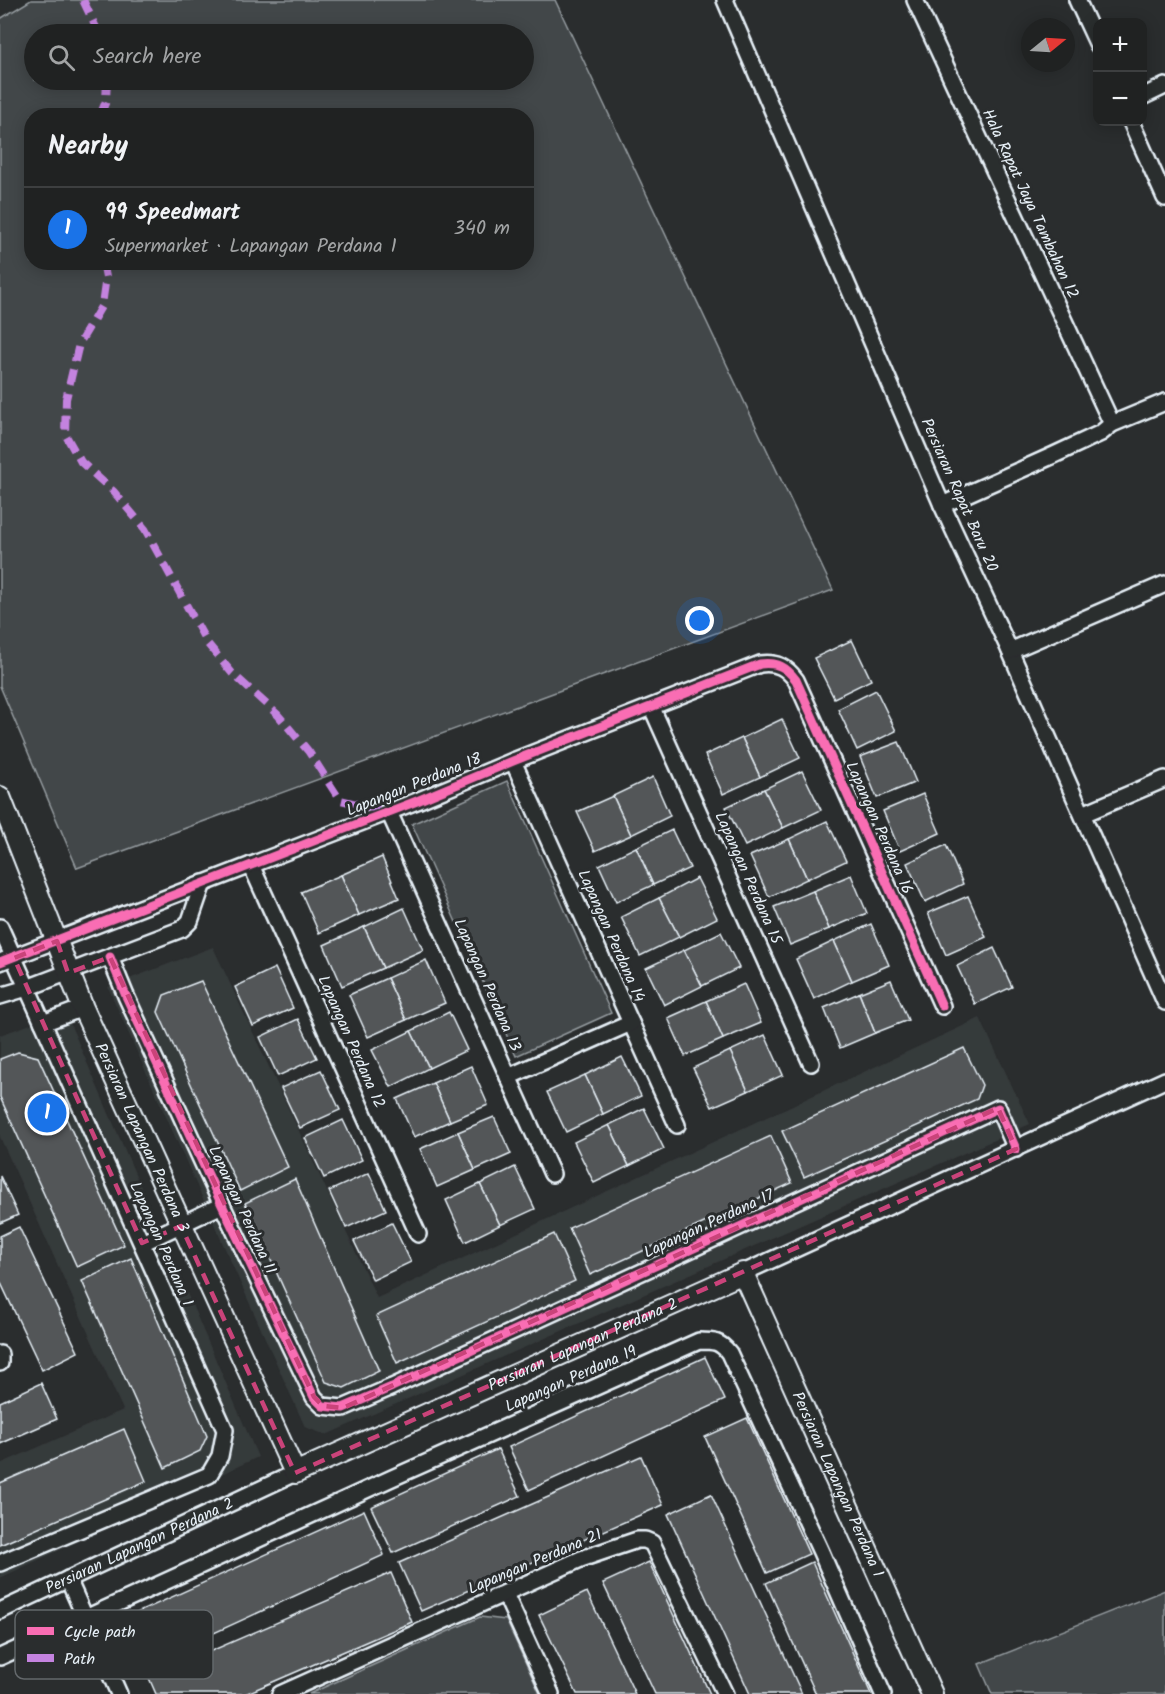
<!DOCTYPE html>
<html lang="en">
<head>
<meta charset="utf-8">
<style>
	body { margin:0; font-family:Kalam,sans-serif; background:#2d2f2f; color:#f1f3f6 }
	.controls { position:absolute; right:18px; top:18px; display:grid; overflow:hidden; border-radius:12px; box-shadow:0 3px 15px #0003 }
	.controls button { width:54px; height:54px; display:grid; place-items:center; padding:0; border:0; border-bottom:2px solid #3d3f40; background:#202222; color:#f1f3f6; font:30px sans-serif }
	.compass { position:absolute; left:1021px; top:18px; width:54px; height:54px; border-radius:50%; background:#202222; box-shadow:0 3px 15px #0003; rotate:72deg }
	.you { position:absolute; left:700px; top:621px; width:21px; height:21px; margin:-15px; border:4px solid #fff; border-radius:50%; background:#1a73e8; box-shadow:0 0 0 9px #1a73e833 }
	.badge { display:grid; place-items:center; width:39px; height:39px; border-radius:50%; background:#1a73e8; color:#fff; font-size:20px; font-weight:700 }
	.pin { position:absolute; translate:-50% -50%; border:3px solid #fff; box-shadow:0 2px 6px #0006 }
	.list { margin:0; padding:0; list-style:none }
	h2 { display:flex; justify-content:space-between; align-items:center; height:78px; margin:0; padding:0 24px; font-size:26px }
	h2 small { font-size:20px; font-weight:400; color:#a2a4a5 }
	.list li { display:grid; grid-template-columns:39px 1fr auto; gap:18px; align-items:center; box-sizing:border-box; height:84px; padding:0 24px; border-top:2px solid #3d3f40 }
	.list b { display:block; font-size:22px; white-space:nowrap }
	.list p { margin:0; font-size:20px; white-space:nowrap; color:#a2a4a5 }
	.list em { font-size:20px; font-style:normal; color:#a2a4a5 }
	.icon { flex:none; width:33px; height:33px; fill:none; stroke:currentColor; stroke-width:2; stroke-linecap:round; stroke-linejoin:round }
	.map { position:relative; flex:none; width:1165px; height:1694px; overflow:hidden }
	.search { position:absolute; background:#202222; box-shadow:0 3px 15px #0003; left:24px; top:24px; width:510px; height:66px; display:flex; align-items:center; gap:15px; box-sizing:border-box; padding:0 21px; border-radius:33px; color:#a2a4a5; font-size:22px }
	.panel { position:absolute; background:#202222; box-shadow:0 3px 15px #0003; left:24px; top:108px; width:510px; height:162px; border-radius:24px }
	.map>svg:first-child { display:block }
	.built { fill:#363a3b }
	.green { fill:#424648; stroke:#959ca0; stroke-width:1.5; fill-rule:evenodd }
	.building { fill:#535759; stroke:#e8f1f8; stroke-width:1.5 }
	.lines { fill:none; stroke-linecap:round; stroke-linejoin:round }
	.minor-casing { stroke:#e8f1f8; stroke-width:20 }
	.tertiary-casing { stroke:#e8f1f8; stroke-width:24 }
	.minor { stroke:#2a2d2e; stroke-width:15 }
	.tertiary { stroke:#2a2d2e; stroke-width:20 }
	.quiet { stroke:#c483df; stroke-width:8; stroke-dasharray:15 8; stroke-linecap:butt }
	.cycleway-casing { stroke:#2a2d2e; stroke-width:13 }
	.cycleway { stroke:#f96db3; stroke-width:9 }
	.marked { fill:none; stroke:#ca437a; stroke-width:4.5; stroke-dasharray:12 8; stroke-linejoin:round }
	.labels { text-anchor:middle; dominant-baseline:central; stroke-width:6; stroke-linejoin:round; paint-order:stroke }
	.street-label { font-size:16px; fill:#e8f1f8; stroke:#2a2d2e }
	.key { fill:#2a2d2e; stroke:#63686b; stroke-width:1.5 }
	.key-label { font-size:16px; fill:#e8f1f8 }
</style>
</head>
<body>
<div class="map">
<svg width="1165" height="1694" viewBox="0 0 1165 1694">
	<rect width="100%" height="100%" fill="#2a2d2e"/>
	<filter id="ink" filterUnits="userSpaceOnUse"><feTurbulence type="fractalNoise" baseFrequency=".0167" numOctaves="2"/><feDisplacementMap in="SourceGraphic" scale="12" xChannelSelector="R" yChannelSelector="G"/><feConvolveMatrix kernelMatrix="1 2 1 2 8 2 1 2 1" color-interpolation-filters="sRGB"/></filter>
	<g filter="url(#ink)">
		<!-- built -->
		<g class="built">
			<polygon points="213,947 377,1298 980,1018 1030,1124 326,1435 305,1427 108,987"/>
			<polygon points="65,1012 258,1457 0,1578 0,1464 123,1410 0,1137 0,1035"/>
		</g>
		<!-- green -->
		<g class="green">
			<path d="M31,0h524l278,590 -756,278 -77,-182v-667zM524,34v46h-490v-46zM32,116h494v146h-494z"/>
			<polygon points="507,781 611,1013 516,1056 412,824"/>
			<polygon points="1165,1590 1165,1694 992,1694 979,1664"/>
			<polygon points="480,1617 506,1620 540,1694 309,1694"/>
		</g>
		<!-- building -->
		<g class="building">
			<polygon points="852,640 871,680 834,698 814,658"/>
			<polygon points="876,690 896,731 857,750 838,709"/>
			<polygon points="782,719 800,758 760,777 742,738"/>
			<polygon points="742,738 760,777 723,794 705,755"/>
			<polygon points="899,742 916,782 877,798 860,757"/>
			<polygon points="802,771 821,810 783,828 764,789"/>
			<polygon points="653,777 670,816 631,835 613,796"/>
			<polygon points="764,789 783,828 745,846 726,807"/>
			<polygon points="923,794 940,833 900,851 883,811"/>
			<polygon points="613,796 631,835 595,851 577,812"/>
			<polygon points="827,821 846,861 807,879 789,839"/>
			<polygon points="672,830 690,868 653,885 636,847"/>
			<polygon points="789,839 807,879 769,897 750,856"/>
			<polygon points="946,845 963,884 925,902 907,863"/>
			<polygon points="636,847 653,885 616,902 599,865"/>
			<polygon points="382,857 399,898 359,915 341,875"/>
			<polygon points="341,875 359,915 319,933 301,892"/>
			<polygon points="851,875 867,913 829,929 813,891"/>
			<polygon points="697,878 717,918 679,937 659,898"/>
			<polygon points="813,891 829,929 790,945 774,907"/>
			<polygon points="968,896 986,937 946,955 928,913"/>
			<polygon points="659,898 679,937 640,956 621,917"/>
			<polygon points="404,908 423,950 383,968 364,927"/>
			<polygon points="871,924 889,965 852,981 834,941"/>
			<polygon points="364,927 383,968 342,986 324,945"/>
			<polygon points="721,932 739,968 702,986 684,950"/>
			<polygon points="834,941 852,981 814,999 796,959"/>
			<polygon points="994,948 1012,987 975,1004 957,966"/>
			<polygon points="684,950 702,986 664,1005 646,968"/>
			<polygon points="426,960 445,1003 406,1020 387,978"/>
			<polygon points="275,968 293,1008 253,1026 235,987"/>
			<polygon points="387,978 406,1020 368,1037 349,995"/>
			<polygon points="891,980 908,1020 875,1033 859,993"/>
			<polygon points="201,981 288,1167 240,1191 158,1012 164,995"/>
			<polygon points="744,984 761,1023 723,1039 706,1001"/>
			<polygon points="859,993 875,1033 840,1048 824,1008"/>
			<polygon points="706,1001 723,1039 685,1056 668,1018"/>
			<polygon points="449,1012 467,1050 429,1068 411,1031"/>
			<polygon points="298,1019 317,1058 278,1076 260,1037"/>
			<polygon points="411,1031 429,1068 391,1087 372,1050"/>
			<polygon points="765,1035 783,1075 748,1091 730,1051"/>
			<polygon points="964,1048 982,1085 977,1099 804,1177 782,1131"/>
			<polygon points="730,1051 748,1091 712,1107 693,1068"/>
			<polygon points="18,1052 38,1057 124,1245 77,1267 0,1097 0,1059"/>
			<polygon points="622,1057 641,1096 603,1114 585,1075"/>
			<polygon points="471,1066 488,1105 450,1121 433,1083"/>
			<polygon points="321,1070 340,1110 300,1128 281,1088"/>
			<polygon points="585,1075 603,1114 566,1132 547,1092"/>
			<polygon points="433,1083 450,1121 414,1137 397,1099"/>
			<polygon points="644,1108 664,1149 629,1166 609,1125"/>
			<polygon points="494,1117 511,1154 475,1170 458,1132"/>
			<polygon points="343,1120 362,1160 324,1178 305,1138"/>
			<polygon points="609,1125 629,1166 594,1183 574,1142"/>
			<polygon points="458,1132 475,1170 437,1187 420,1149"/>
			<polygon points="771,1136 792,1183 590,1275 569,1228"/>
			<polygon points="515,1167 535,1209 500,1225 480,1184"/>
			<polygon points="369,1173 386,1210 346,1228 329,1191"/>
			<polygon points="0,1176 18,1215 0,1223"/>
			<polygon points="295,1179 379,1371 344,1388 326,1382 245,1203"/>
			<polygon points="480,1184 500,1225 465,1242 446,1200"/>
			<polygon points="392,1223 411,1262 373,1280 354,1241"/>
			<polygon points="19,1227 78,1352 42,1370 0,1281 0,1236"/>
			<polygon points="554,1234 575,1281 397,1363 376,1316"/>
			<polygon points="131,1258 207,1436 200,1451 165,1468 82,1281"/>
			<polygon points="705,1357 725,1400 529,1490 509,1447"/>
			<polygon points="41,1383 57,1419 0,1444 0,1402"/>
			<polygon points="747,1418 809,1554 767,1573 705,1437"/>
			<polygon points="124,1429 146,1481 0,1545 0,1483"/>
			<polygon points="498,1449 520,1496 393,1553 371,1507"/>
			<polygon points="641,1456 663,1505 421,1611 399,1563"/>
			<polygon points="711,1494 802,1694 750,1694 668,1514"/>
			<polygon points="364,1510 384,1555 142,1666 121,1620"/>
			<polygon points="649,1562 710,1694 655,1694 603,1583"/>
			<polygon points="812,1562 871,1694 816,1694 766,1583"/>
			<polygon points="391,1573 412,1622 245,1694 156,1694 149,1678"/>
			<polygon points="587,1592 635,1694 577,1694 539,1615"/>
		</g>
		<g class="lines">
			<!-- minor casing -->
			<g class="minor-casing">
				<g id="minor">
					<polyline points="725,0 942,505 1010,651 1165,1002"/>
					<polyline points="915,0 1112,424"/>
					<polyline points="1077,0 1098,45"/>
					<polyline points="1142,97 1165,86"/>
					<polyline points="1131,122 1165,198"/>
					<polyline points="942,505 1054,455 1101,433 1112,424 1165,402"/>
					<polyline points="1010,651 1165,584"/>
					<polyline points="652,708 811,1063"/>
					<polyline points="513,761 677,1125"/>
					<polyline points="389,812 552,1174"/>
					<polyline points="1083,814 1165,779"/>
					<polyline points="251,865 418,1234"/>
					<polyline points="0,927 43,1023"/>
					<polyline points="110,957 126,996 222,1205 314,1397 323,1406 343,1408 392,1387 998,1108 1016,1149"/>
					<path d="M0,962l417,-161 96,-40 247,-97c18,-2 26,3 36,16l146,326"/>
					<polyline points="0,996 27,988 182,929 190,921 203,883"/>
					<polyline points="508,1077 631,1023"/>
					<polyline points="142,1243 222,1205"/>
					<polyline points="743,1273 1165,1080"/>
					<polyline points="0,1354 0,1363"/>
					<polyline points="0,1563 209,1475 220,1456 225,1430 43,1023 83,1008"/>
					<polyline points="68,1579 119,1694"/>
					<polyline points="505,1594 551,1694"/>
					<path id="s1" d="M0,1611l295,-138"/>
					<path d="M0,1657l392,-179 307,-137c15,0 21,0 30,12l92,199 62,142"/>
					<polyline points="280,1694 581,1559 637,1540 645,1540 652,1543 725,1694"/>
				</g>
			</g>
			<!-- tertiary casing -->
			<g class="tertiary-casing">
				<g id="tertiary">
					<path id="s2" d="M0,797l83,211 212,465 448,-200 189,421"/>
				</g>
			</g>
			<!-- minor -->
			<use href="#minor" class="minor"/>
			<!-- tertiary -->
			<use href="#tertiary" class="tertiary"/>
			<!-- quiet -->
			<g class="quiet">
				<polyline points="83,0 99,34"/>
				<polyline points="100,116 106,101 107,80"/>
				<polyline points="103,262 106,277 102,305 79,344 66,399 65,434 81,462 114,492 145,529 207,643 232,673 278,715 309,752 340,800 386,811"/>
			</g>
			<!-- cycleway casing -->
			<g class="cycleway-casing">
				<g id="cycleway">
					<polyline points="110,957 126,996 222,1205 314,1397 323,1406 343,1408 392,1387 998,1108 1016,1149"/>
					<path d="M0,962l417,-161 96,-40 247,-97c18,-2 26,3 36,16l146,326"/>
				</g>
			</g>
			<!-- cycleway -->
			<use href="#cycleway" class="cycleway"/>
		</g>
	</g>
	<!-- marked area -->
	<path class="marked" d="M57,941l11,32 42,-16 204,440 9,9 20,2 655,-300 18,41 -721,324 -114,-247 -39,17 -128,-285z"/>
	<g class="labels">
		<!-- street labels -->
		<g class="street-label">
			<text transform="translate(1030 204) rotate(65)">Hala Rapat Jaya Tambahan 12</text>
			<text transform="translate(959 495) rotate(66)">Persiaran Rapat Baru 20</text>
			<text transform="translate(414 785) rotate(-22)">Lapangan Perdana 18</text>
			<text transform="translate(879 828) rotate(66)">Lapangan Perdana 16</text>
			<text transform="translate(748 878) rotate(66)">Lapangan Perdana 15</text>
			<text transform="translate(611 936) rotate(66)">Lapangan Perdana 14</text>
			<text transform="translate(487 985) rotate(66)">Lapangan Perdana 13</text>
			<text transform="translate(351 1042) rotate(66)">Lapangan Perdana 12</text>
			<text stroke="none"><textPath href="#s2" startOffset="369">Persiaran Lapangan Perdana 3</textPath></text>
			<text transform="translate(242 1210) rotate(65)">Lapangan Perdana 11</text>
			<text transform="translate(709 1224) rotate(-25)">Lapangan Perdana 17</text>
			<text transform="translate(161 1244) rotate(66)">Lapangan Perdana 1</text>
			<text stroke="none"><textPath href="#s2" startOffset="1053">Persiaran Lapangan Perdana 2</textPath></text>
			<text transform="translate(571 1379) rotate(-24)">Lapangan Perdana 19</text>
			<text stroke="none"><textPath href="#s2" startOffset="1460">Persiaran Lapangan Perdana 1</textPath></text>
			<text stroke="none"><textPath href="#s1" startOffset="154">Persiaran Lapangan Perdana 2</textPath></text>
			<text transform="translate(535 1562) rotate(-23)">Lapangan Perdana 21</text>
		</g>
	</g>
	<!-- legend -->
	<rect x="15" y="1610" width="198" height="69" rx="9" class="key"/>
	<rect x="27" y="1627" width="27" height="8" fill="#f96db3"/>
	<rect x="27" y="1654" width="27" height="8" fill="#c483df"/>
	<g class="key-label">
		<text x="64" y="1637">Cycle path</text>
		<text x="64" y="1664">Path</text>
	</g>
</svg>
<div class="controls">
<button>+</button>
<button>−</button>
</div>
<svg class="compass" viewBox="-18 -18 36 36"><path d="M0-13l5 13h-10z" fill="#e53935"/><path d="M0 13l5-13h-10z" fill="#a2a4a5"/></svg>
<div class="you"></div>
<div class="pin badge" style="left:47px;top:1113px">1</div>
<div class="search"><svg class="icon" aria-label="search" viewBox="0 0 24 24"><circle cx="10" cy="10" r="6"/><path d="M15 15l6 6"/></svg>Search here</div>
<section class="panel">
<h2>Nearby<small></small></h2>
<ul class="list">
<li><span class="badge">1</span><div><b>99 Speedmart</b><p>Supermarket · Lapangan Perdana 1</p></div><em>340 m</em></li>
</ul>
</section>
</div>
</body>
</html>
